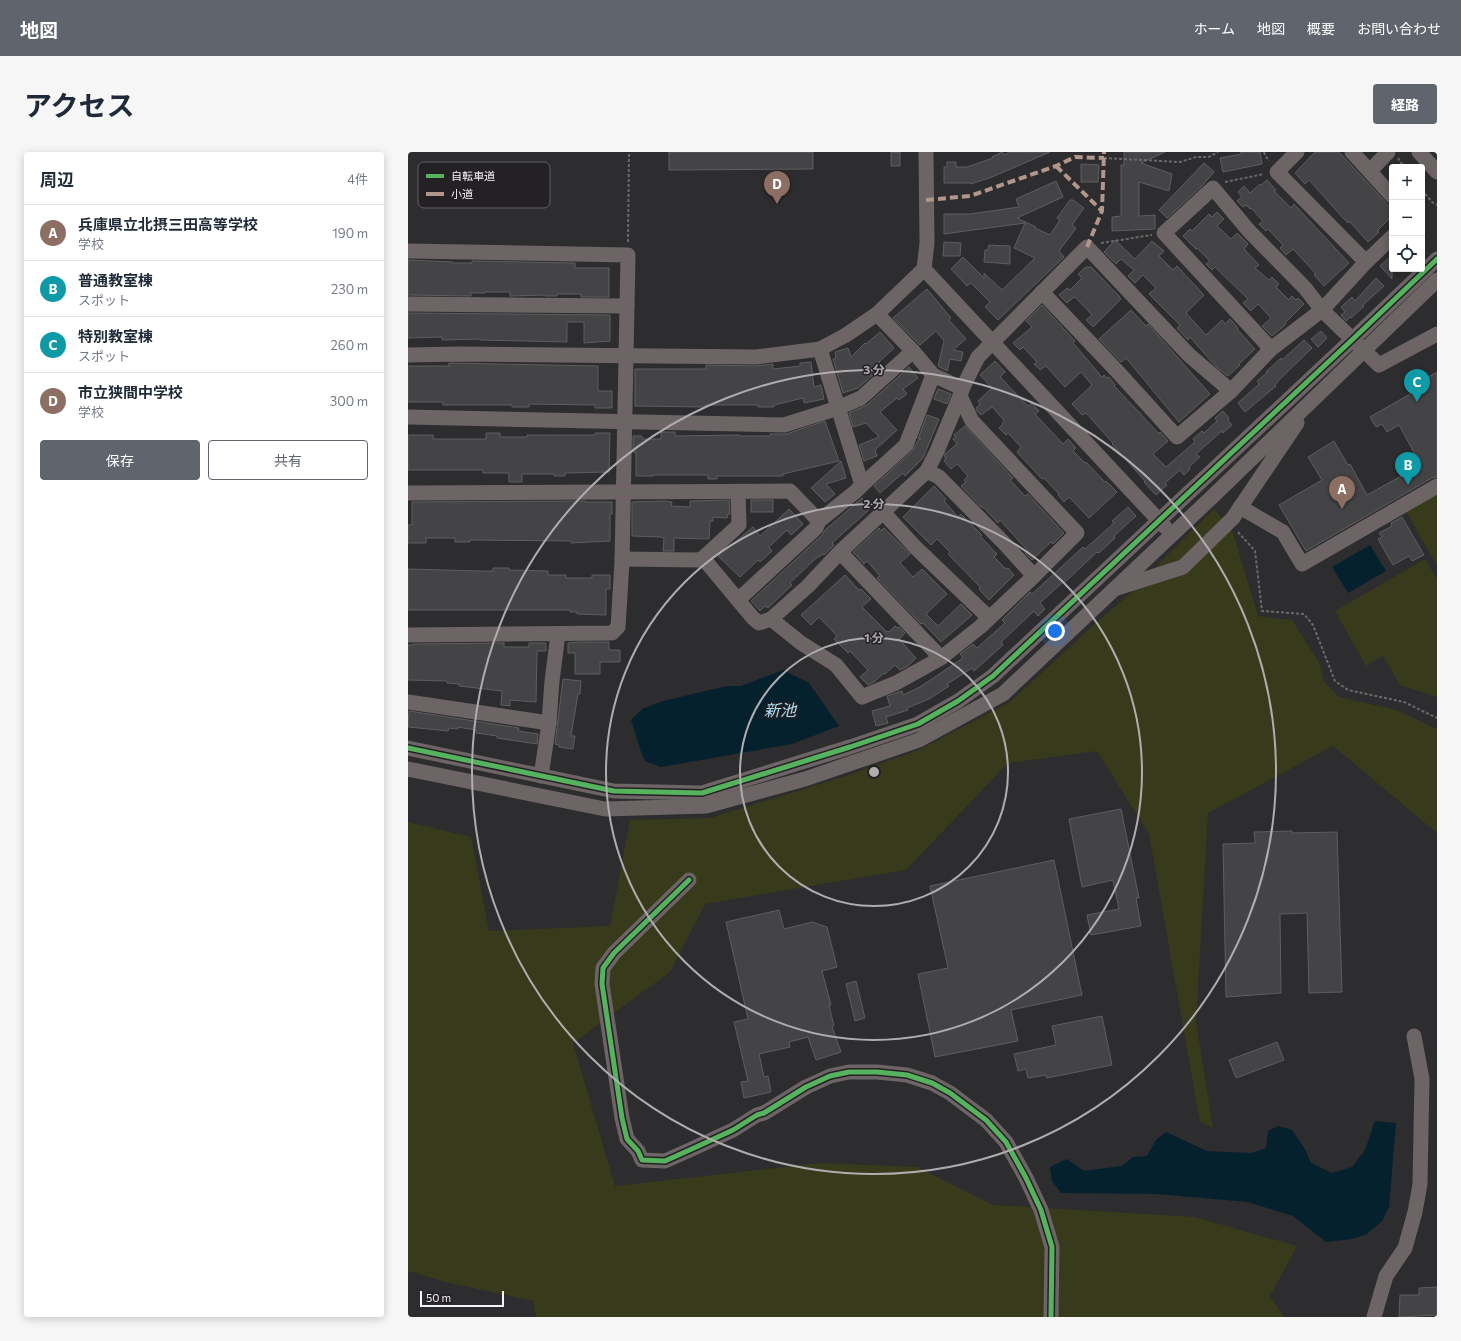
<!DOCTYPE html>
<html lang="ja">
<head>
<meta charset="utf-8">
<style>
	body { margin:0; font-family:Commissioner,"Noto Sans JP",sans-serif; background:#f6f6f7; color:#1f2937 }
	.controls { position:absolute; right:12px; top:12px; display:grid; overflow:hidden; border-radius:4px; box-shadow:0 2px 10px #0003 }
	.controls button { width:36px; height:36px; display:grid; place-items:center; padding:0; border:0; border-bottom:1px solid #e0e1e3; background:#fff; color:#1f2937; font:20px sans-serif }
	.scale { position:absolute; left:12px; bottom:10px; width:84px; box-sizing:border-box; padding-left:4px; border:2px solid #f5f3f5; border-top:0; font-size:11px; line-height:14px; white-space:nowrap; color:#f5f3f5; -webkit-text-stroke:3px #242125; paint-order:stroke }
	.you { position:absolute; left:647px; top:479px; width:14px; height:14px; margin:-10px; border:3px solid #fff; border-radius:50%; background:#1a73e8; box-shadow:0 0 0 6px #1a73e833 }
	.badge { display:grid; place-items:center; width:26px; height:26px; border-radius:50%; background:#60646d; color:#fff; font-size:13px; font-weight:700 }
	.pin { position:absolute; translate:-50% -33px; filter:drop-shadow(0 1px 2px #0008) }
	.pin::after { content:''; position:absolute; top:21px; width:14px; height:12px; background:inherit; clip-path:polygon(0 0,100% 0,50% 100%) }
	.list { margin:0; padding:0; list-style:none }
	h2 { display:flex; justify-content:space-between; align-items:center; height:52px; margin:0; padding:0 16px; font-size:17px }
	h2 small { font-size:13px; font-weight:400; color:#747a83 }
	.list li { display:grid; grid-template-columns:26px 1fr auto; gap:12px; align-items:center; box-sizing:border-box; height:56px; padding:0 16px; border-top:1px solid #e0e1e3 }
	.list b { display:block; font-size:15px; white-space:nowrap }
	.list p { margin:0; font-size:13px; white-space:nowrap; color:#747a83 }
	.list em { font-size:13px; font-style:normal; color:#747a83 }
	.actions { display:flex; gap:8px; padding:12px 16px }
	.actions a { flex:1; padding:9px 0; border:1px solid #60646d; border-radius:4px; text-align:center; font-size:14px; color:#60646d }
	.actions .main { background:#60646d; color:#fff }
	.icon { flex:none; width:22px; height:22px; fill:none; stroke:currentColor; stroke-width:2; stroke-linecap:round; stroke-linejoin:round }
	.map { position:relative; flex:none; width:1029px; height:1165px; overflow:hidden; border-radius:4px }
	header { display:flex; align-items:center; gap:24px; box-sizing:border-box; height:56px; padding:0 20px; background:#60646d; color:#fff }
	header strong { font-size:19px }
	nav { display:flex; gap:22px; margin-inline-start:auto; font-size:14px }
	.intro { display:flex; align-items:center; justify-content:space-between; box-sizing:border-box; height:96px; padding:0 24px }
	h1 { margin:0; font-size:28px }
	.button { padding:10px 18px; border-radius:4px; background:#60646d; color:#fff; font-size:14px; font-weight:700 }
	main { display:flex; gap:24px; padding:0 24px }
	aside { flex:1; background:#fff; border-radius:4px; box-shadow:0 2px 10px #0003 }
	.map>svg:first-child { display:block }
	.green { fill:#373b1b }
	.water { fill:#05212d }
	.building { fill:#444345; stroke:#5e5e60 }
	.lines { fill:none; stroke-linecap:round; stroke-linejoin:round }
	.path { stroke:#6e686a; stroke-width:2; stroke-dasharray:3 2; stroke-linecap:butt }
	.minor { stroke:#6c6465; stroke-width:15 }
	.quiet { stroke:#b2968c; stroke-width:4; stroke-dasharray:8 4; stroke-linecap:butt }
	.cycleway-casing { stroke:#242125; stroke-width:8 }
	.cycleway { stroke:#56b35d; stroke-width:5 }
	.ring { fill:none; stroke:#afadaf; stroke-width:2 }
	.labels { text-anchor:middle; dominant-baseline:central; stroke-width:3; stroke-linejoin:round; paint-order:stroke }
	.water-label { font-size:16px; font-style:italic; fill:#addff8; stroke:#242125 }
	.key { fill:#242125; stroke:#636063; stroke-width:1 }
	.key-label { font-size:11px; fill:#f5f3f5 }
	.centre { fill:#afadaf; stroke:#242125; stroke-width:2 }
	.ring-label { font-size:12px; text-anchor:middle; font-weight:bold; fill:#afadaf; stroke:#242125; stroke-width:3; stroke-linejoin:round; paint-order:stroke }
</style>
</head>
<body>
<header>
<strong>地図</strong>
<nav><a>ホーム</a><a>地図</a><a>概要</a><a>お問い合わせ</a></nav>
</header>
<div class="intro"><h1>アクセス</h1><a class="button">経路</a></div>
<main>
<aside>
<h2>周辺<small>4件</small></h2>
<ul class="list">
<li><span class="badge" style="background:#8d6e63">A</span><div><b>兵庫県立北摂三田高等学校</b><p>学校</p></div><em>190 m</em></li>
<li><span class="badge" style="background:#0f9aa8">B</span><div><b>普通教室棟</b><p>スポット</p></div><em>230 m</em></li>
<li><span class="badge" style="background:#0f9aa8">C</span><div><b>特別教室棟</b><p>スポット</p></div><em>260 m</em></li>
<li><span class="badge" style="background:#8d6e63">D</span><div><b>市立狭間中学校</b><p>学校</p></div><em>300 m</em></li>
</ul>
<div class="actions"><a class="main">保存</a><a>共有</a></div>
</aside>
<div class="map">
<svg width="1029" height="1165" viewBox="0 0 1029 1165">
	<rect width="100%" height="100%" fill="#2d2c2e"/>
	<!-- green -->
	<g class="green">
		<polygon points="1029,341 1029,414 998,359"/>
		<polygon points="806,357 824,378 850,464 884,468 911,510 916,530 931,545 989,558 1029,577 1029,681 925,594 800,661 788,870 805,976 792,970 741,682 689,599 600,611 498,718 297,752 262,820 165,891 207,1034 413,1011 509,1015 585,1053 787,1065 889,1094 862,1144 876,1165 128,1165 125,1149 42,1131 0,1119 0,670 63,685 81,779 202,774 222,668 302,666 438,624 513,597 602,550 690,469 730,435 753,409"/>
		<polygon points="1017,407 1029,427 1029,545 992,533 975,504 958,514 927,459"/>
	</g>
	<!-- water -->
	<g class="water">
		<polygon points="962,393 978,419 940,441 924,415"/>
		<path d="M375,518l26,13 30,43 -47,18 -131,23 -16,-6c-6,-13 -9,-27 -14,-41l11,-11 21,-8 64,-15h14z"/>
		<polygon points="967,969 988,971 981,1055 974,1069 959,1082 944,1087 918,1090 885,1064 840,1050 749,1042 653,1041 644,1029 642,1015 659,1007 676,1019 714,1014 725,1005 739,1004 748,988 758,980 799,999 844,1001 858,996 860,979 870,974 884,978 897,997 903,1011 924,1021 944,1015 957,998"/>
	</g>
	<!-- building -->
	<g class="building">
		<polygon points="261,0 405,0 405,17 261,18"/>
		<rect x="483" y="0" width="9" height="14"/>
		<polygon points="594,0 596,3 602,0 642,0 584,25 563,32 563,31 536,31 536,15 539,15 539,10 548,10 548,15 559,15 585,6 584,5"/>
		<polygon points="716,0 757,0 733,11 764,22 761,39 731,30 731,64 747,63 747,77 704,79 704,65 713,64 713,13 716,13"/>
		<polygon points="833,0 852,0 854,12 815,20 812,6 833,2"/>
		<polygon points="907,0 931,0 984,57 984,64 969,79 971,80 960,90 941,69 940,71 936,67 901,28 897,32 887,21"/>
		<polygon points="796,11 806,20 793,35 759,66 751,58"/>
		<polygon points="673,12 691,13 690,30 673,30"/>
		<polygon points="859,28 868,38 866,39 883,56 886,52 941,111 916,134 906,123 908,122 885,97 878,103 872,96 875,93 860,77 858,79 851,72 855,69 843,56 842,57 838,53 835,55 829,49 834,45 830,40 836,34 842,41 852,32 853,33"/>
		<polygon points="648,29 655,45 609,66 628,75 627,76 642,83 652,68 649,66 662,48 665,48 676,56 664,73 668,76 651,99 656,105 590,168 577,155 582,150 563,131 559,134 543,117 555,105 576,126 576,121 594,138 627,106 606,96 617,71 536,82 536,62 562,62 611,55 608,47"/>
		<polygon points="809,60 816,67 809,74 823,87 829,81 840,92 836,97 851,113 847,116 861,128 864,125 871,132 868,135 881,148 884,144 888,148 890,146 896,152 877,171 878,172 864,184 854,174 863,166 850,152 843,159 835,151 840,147 807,115 804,118 798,112 802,109 789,96 788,97 775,84 782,77 784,79 801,62 804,65"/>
		<polygon points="707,88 727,107 744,89 756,99 751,104 765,118 769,114 796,143 778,161 798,183 814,168 817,172 822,167 830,176 829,177 847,197 831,212 832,213 820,224 809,216 782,185 780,188 769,176 772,173 741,142 748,136 735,123 727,131 720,124 726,118 713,107 708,112 696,100"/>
		<polygon points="536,90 553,91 552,104 535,104"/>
		<polygon points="581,93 602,94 602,112 576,110 577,98 580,98"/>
		<polygon points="984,103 984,127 972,114"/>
		<polygon points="0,108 45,110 45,111 64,111 64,109 167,111 167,116 201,116 201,145 173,145 173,142 149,142 149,144 137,144 137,143 102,144 102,140 77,140 77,141 63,141 63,144 0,143"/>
		<polygon points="678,115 683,115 711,144 711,145 713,147 685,175 678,168 684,163 668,146 666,145 659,151 651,143 659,136 662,138 674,126 670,122"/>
		<polygon points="968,126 976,134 955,153 956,154 943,166 942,165 938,169 933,163 937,160 933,155 944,145 947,149"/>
		<polygon points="519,137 543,166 541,168 558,187 545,198 555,200 553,209 542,207 539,219 530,214 536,189 528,179 512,193 485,166"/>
		<polygon points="634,153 667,189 665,191 694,225 696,223 699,226 701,225 707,233 706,234 730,259 751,282 752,280 760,289 745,302 758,315 787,290 785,287 794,279 796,281 809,269 807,266 815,259 821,266 820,268 824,273 815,281 814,279 788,302 792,305 781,315 782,317 776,323 772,318 757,331 759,333 748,343 736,330 737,329 704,292 705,291 678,261 674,263 664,252 684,233 673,220 657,235 638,214 632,218 626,212 629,210 615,195 612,198 605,191 624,175 618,169"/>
		<polygon points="723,158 738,174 740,172 750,183 802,242 771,270 718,206 713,210 691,187"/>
		<polygon points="0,161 202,163 202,189 176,191 176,170 159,170 159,190 72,188 72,187 34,188 34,185 0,186"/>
		<polygon points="913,179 919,186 910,195 903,187"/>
		<polygon points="472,180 486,196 471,210 475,214 450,236 435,241 425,207 428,206 427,200 440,196 443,205 457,191 458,192"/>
		<polygon points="896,188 904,196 872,227 867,233 868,234 837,260 830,251 851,232 849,229 859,221 858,220 873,206 874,208"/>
		<polygon points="587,209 597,220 592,225 620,254 624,251 631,259 627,262 655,292 660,287 668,296 665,299 677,311 678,310 697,330 698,329 709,340 681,366 661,345 656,350 650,343 651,342 636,326 634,327 609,300 613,295 600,281 598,283 591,276 594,273 596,268 584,255 573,263 569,259 568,256 572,252 570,249 584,236 572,223"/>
		<polygon points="403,210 406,235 413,233 416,247 396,251 395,246 366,253 366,255 350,255 350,253 297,253 297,255 227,254 227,217 298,217 298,213 348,214 365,212 365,217 392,214 392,211"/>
		<polygon points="41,211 190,214 190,239 204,239 204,256 187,256 187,253 121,252 121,255 104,255 104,253 35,253 35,250 0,250 0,214 41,214"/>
		<polygon points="501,215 510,226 495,237 499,242 491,248 489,246 472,260 489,278 467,298 469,304 456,309 451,293 471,285 458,271 445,275 441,261 459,253"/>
		<polygon points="1029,220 1029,325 1024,326 898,399 871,353 914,328 900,305 926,289 940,313 942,312 959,343 1013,313 991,273 979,280 974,272 968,275 962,265 1009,238 1006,233"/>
		<polygon points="530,237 543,242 539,252 526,247"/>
		<polygon points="519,263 531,267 515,306 497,324 495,321 472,341 466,334 504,299 509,290 513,286 510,287"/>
		<polygon points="417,269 431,309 375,322 375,324 309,324 309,327 300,327 300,323 246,323 246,324 228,324 228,300 225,300 225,284 234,284 234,287 253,287 253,280 267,280 267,284 331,283 331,284 362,284 362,282 378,282"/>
		<polygon points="557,274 605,326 602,328 617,344 620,342 656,381 645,392 643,390 624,408 617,401 620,399 592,368 590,371 576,356 572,354 553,334 558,330 556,328 560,324 549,312 543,317 536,309 538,306 536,304 537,302 549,292 545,287 548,285 546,283"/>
		<polygon points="78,281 92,281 92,285 119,285 119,283 187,283 187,281 202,281 201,320 157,321 157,324 146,324 146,322 114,322 114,330 101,330 101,321 75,321 75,318 0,318 0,283 25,283 25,287 78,287"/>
		<polygon points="433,309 438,326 418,332 427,342 417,350 403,336"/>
		<polygon points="526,334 538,347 536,349 550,365 553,362 574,383 572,384 589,402 586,405 598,417 600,416 606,423 581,448 571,437 572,435 540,402 542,400 529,387 523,393 495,365"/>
		<polygon points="454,346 463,356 424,391 426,393 416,403 415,402 407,407 382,431 384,433 360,456 357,454 352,459 343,449 414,383 417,378"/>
		<polygon points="321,348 322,362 320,362 319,366 305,365 305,369 302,369 301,387 266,386 266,399 255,399 256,386 253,385 224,384 224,350 257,349 264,350 263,354 282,355 282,349"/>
		<rect x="343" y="348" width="22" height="12"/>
		<polygon points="177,349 177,350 204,350 204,362 202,362 202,389 163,391 163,389 62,388 62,390 47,390 47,386 18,386 18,391 0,391 0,373 4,373 4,350"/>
		<polygon points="720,355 728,364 706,384 707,386 691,401 689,400 656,431 655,430 632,451 637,457 630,464 626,459 593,490 595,493 566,519 564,516 539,532 541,534 521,547 499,556 500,558 478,565 480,571 468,574 464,559 482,554 479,544 494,539 495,543 512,535 555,506 552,502 565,492 569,496 597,471 594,468 622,440 624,442 675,395 677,397 706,371 704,369"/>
		<polygon points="381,357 395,372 383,383 379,378 361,395 364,399 352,410 350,408 332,425 310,404 345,375 352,384"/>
		<polygon points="994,365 1016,403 1004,409 1001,404 985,413 970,387 974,385 971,381 984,374 983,371"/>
		<polygon points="471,376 473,379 476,376 502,402 492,411 505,425 514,417 539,442 518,462 530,474 553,452 564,463 533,490 515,471 513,472 469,426 472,424 459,409 456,412 445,400"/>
		<polygon points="85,416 101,416 101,418 140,419 140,423 158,423 158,426 184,426 184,423 202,423 202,437 198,437 198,463 169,462 169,460 162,460 162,458 0,458 0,417 73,419 85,419"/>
		<polygon points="437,423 451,438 453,437 463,447 454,455 479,480 480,479 481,480 487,474 489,476 491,475 497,481 491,487 508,506 500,514 492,518 487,513 477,522 476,521 466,530 460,533 452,525 460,518 442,499 440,501 426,487 429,484 411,465 403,473 393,463"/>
		<polygon points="172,490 201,490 201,498 212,498 212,510 192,510 192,522 167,522 167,501 160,501 160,491"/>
		<polygon points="96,491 96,495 121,495 121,491 138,491 138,499 129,499 128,550 102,548 102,554 93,553 94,539 51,534 51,532 39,531 39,529 0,528 0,493 5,493 5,492"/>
		<polygon points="155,527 173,529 172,542 170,542 163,584 167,584 165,597 151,595 151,593 147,592"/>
		<polygon points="1,559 111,576 110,579 130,582 129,592 89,586 89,584 68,581 68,578 50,575 50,577 41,576 40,579 0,575"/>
		<polygon points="713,657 731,746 728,746 733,774 683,783 679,763 711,757 705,728 674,735 661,667"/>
		<polygon points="884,679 884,681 929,680 934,840 901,841 899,761 872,762 873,841 818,845 815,692 847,691 846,680"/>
		<polygon points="646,708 674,843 603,858 610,889 527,905 510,822 540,816 522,734"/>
		<polygon points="371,758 376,777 404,770 419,775 429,815 414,819 423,853 421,853 426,874 424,875 433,900 408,908 400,885 381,890 382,895 351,902 356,925 360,924 363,940 336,946 333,930 340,929 326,870 340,867 318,770"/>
		<polygon points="448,829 457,866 447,869 438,832"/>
		<polygon points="694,864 704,913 639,926 638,923 620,926 618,917 610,919 606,902 648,893 644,874"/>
		<polygon points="869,890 876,908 828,926 821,908"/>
		<polygon points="1029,1135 1029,1163 991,1165 992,1143 1011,1143 1011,1136"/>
	</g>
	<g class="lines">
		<!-- path -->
		<g class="path">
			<polyline points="856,0 857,3 861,9"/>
			<polyline points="696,6 772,10 788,5 801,5 810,0"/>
			<polyline points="990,6 996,15"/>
			<polyline points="817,30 856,22"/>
			<polyline points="1014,38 1024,50 1029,53"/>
			<polyline points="220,90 221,0"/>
			<polyline points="693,91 744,83"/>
			<polyline points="830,380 847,399 854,459 896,462 905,473 927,529 940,538 996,550 1029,566"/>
		</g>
		<!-- minor -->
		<g class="minor">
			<polyline points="889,0 869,20 958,110 984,85"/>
			<polyline points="944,0 984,44"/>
			<polyline points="1011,0 1029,20"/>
			<polyline points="962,19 980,0"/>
			<polyline points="0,99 220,103 214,410 210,475 204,481 0,483"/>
			<polyline points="516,117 757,375"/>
			<polyline points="634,140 709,219 769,285 823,239 863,197 914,158 958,110"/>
			<polyline points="0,152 219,154"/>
			<polyline points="469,162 505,199 525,223 549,234 555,235"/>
			<polyline points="863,197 756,81 805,36 841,79 897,136 914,158 971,213 1029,182"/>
			<polyline points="0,203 51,202 348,205 412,197 438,183 469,162 516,117 519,91 518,0"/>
			<polyline points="0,265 376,273 430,256 453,246 505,199"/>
			<polyline points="519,319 529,299 552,244"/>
			<polyline points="454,333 498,293 525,223"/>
			<polyline points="0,341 382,339 411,369 447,340 454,333 412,197"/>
			<polyline points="832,355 875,380 894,412 1029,334"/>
			<polygon points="432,400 533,506 488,531 454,545 428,513 393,491 363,467 400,434"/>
			<polyline points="432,400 475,360"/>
			<polyline points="295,406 345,466 351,471 363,467"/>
			<polyline points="214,407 290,408 295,406 331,373 330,340"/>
			<polyline points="709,436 775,415 825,366 889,271"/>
			<polyline points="330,448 408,376 411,369"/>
			<polyline points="580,467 576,461 507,395 475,360 519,319 531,325 597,392 626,424"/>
			<polyline points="533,506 572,475 626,424 669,381 564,269 552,244 555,235 570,205 679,95 781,203 823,239"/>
			<polyline points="0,550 141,571 133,624"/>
			<polyline points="141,571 144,529 150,482"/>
			<polyline points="0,596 206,639 294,641 442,595 510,572 550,549 585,524 945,187 1029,107"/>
			<polyline points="0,617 197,657 298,654 397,627 511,588 595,542 804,345 1029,128"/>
			<polyline points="281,728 206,801 195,816 194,832 214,966 219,987 230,999 234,1008 257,1009 286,996 325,978 349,963 356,961 398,935 422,924 441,920 469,920 499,923 524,931 542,941 578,968 598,990 618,1026 633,1058 644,1095 643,1165"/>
			<polyline points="966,1165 978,1124 997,1096 1007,1060 1012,1032 1014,927 1006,884"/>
		</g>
		<!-- quiet -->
		<g class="quiet">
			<polyline points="648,14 694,59"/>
			<polyline points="518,48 562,44 648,14 667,5 696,6"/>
			<polyline points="679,95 694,59 696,0"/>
		</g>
		<!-- cycleway casing -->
		<g class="cycleway-casing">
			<g id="cycleway">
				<polyline points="0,596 206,639 294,641 442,595 510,572 550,549 585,524 945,187 1029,107"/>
				<polyline points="281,728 206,801 195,816 194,832 214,966 219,987 230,999 234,1008 257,1009 286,996 325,978 349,963 356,961 398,935 422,924 441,920 469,920 499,923 524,931 542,941 578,968 598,990 618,1026 633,1058 644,1095 643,1165"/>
			</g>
		</g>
		<!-- cycleway -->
		<use href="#cycleway" class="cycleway"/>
	</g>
	<!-- distance rings -->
	<g class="ring">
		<circle cx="466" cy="620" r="134"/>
		<circle cx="466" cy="620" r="268"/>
		<circle cx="466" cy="620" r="402"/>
	</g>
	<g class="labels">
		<!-- water labels -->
		<g class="water-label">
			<text x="372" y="557">新池</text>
		</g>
	</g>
	<!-- legend -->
	<rect x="10" y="10" width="132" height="46" rx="6" class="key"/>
	<rect x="18" y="22" width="18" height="4" fill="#56b35d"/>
	<rect x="18" y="40" width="18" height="4" fill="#b2968c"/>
	<g class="key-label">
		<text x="43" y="28">自転車道</text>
		<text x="43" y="46">小道</text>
	</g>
	<circle cx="466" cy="620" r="6" class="centre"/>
	<g class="ring-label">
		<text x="466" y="222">3 分</text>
		<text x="466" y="356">2 分</text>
		<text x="466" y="490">1 分</text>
	</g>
</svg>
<div class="controls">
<button>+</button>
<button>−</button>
<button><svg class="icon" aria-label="locate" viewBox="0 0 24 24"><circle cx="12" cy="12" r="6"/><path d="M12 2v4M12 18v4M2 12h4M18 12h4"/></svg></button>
</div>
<div class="scale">50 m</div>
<div class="you"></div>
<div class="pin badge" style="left:934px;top:357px;background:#8d6e63">A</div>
<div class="pin badge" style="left:1000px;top:333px;background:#0f9aa8">B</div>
<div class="pin badge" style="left:1009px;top:250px;background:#0f9aa8">C</div>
<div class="pin badge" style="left:369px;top:52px;background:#8d6e63">D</div>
</div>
</main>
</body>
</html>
